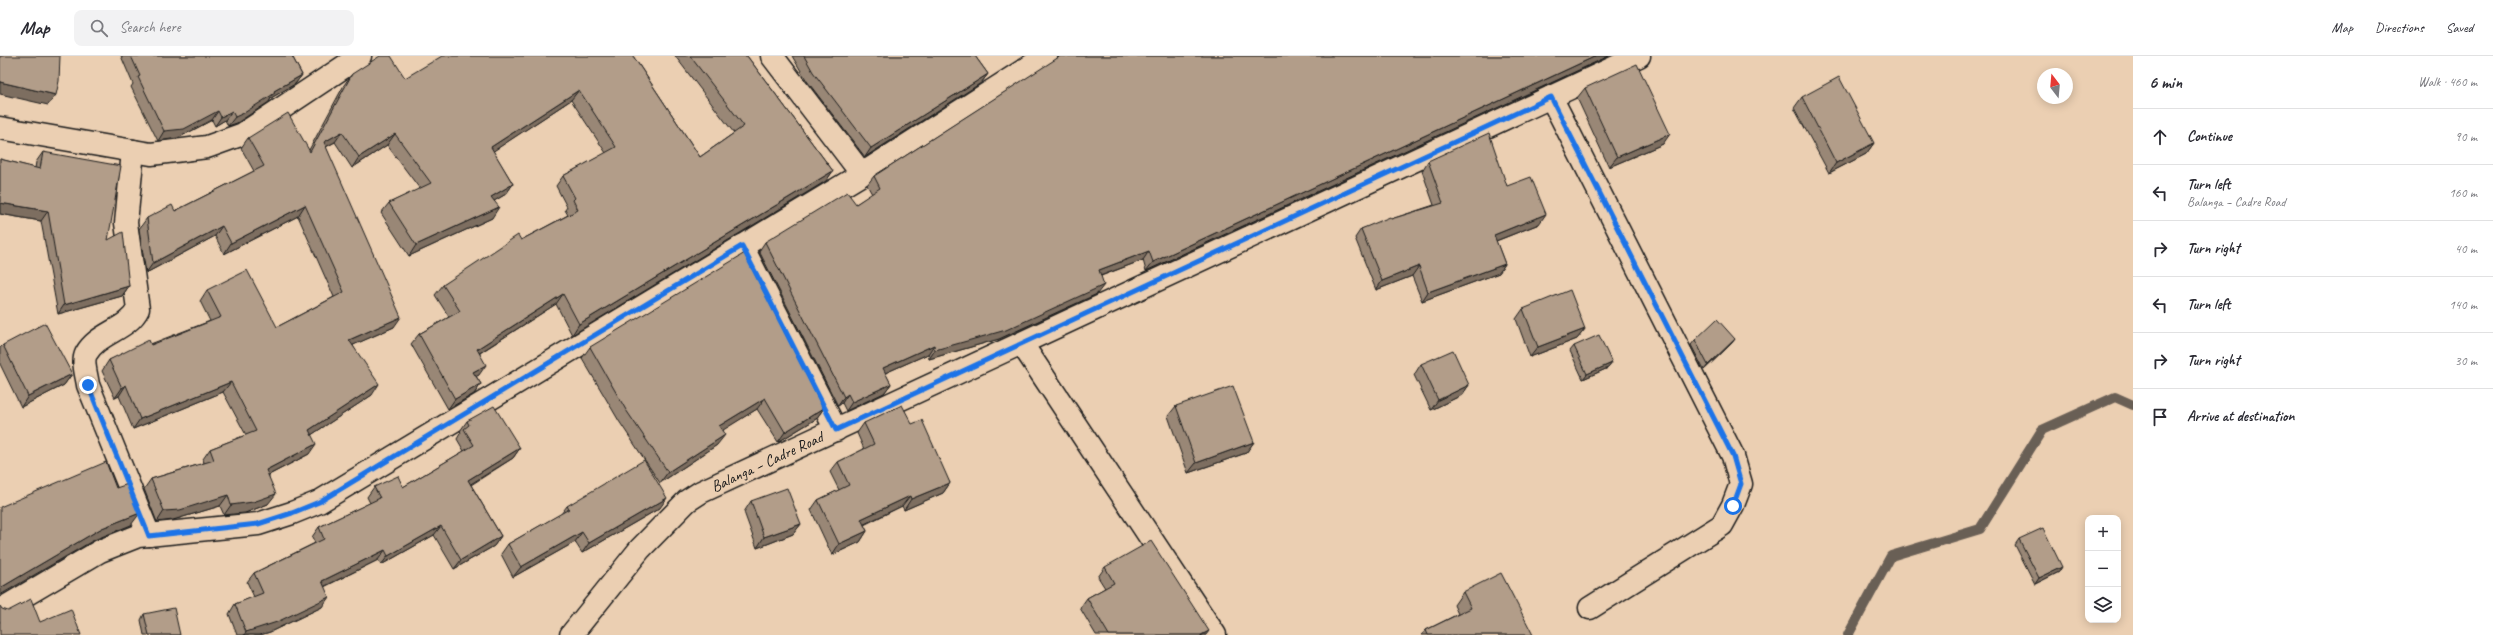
<!DOCTYPE html>
<html lang="en">
<head>
<meta charset="utf-8">
<style>
	body { margin:0; font-family:Caveat,sans-serif; background:#f2f2f3; color:#2b2b33 }
	.controls { position:absolute; right:12px; bottom:12px; display:grid; overflow:hidden; border-radius:8px; box-shadow:0 2px 10px #0003 }
	.controls button { width:36px; height:36px; display:grid; place-items:center; padding:0; border:0; border-bottom:1px solid #e1e1e2; background:#fff; color:#2b2b33; font:20px sans-serif }
	.compass { position:absolute; left:2037px; top:12px; width:36px; height:36px; border-radius:50%; background:#fff; box-shadow:0 2px 10px #0003; rotate:344deg }
	.stop { position:absolute; width:12px; height:12px; margin:-9px; border:3px solid #1a73e8; border-radius:50%; background:#fff }
	.stop.end { background:#1a73e8; border-color:#fff; box-shadow:0 1px 4px #0008 }
	.list { margin:0; padding:0; list-style:none }
	h2 { display:flex; justify-content:space-between; align-items:center; height:52px; margin:0; padding:0 16px; font-size:17px }
	h2 small { font-size:13px; font-weight:400; color:#7c7c81 }
	.list li { display:grid; grid-template-columns:26px 1fr auto; gap:12px; align-items:center; box-sizing:border-box; height:56px; padding:0 16px; border-top:1px solid #e1e1e2 }
	.list b { display:block; font-size:15px; white-space:nowrap }
	.list p { margin:0; font-size:13px; white-space:nowrap; color:#7c7c81 }
	.list em { font-size:13px; font-style:normal; color:#7c7c81 }
	.icon { flex:none; width:22px; height:22px; fill:none; stroke:currentColor; stroke-width:2; stroke-linecap:round; stroke-linejoin:round }
	.map { position:relative; flex:none; width:2133px; height:579px; overflow:hidden }
	header { display:flex; align-items:center; gap:24px; box-sizing:border-box; height:56px; padding:0 20px; background:#fff; border-bottom:1px solid #e1e1e2 }
	header strong { font-size:19px }
	nav { display:flex; gap:22px; margin-inline-start:auto; font-size:14px }
	.search { width:280px; height:36px; background:#f2f2f3; display:flex; align-items:center; gap:10px; box-sizing:border-box; padding:0 14px; border-radius:8px; color:#7c7c81; font-size:15px }
	main { display:flex }
	aside { flex:1; background:#fff }
	.map>svg:first-child { display:block }
	.lines { fill:none; stroke-linecap:round; stroke-linejoin:round }
	.stream { stroke:#695e54; stroke-width:10 }
	.minor-casing { stroke:#1c1c1c; stroke-width:25 }
	.minor { stroke:#ebcfb2; stroke-width:22 }
	.wall { fill:#998776; stroke:#1c1c1c }
	.shaded-wall { fill:#7d6e60; stroke:#1c1c1c }
	.building { fill:#b29d89; stroke:#1c1c1c }
	.route { stroke:#1a73e8; stroke-width:5 }
	.labels { text-anchor:middle; dominant-baseline:central; stroke-width:3; stroke-linejoin:round; paint-order:stroke }
	.street-label { font-size:16px; fill:#1c1c1c; stroke:#ebcfb2 }
</style>
</head>
<body>
<header>
<strong>Map</strong>
<div class="search"><svg class="icon" aria-label="search" viewBox="0 0 24 24"><circle cx="10" cy="10" r="6"/><path d="M15 15l6 6"/></svg>Search here</div>
<nav><a>Map</a><a>Directions</a><a>Saved</a></nav>
</header>
<main>
<div class="map">
<svg width="2133" height="579" viewBox="0 0 2133 579">
	<rect width="100%" height="100%" fill="#ebcfb2"/>
	<filter id="ink" filterUnits="userSpaceOnUse"><feTurbulence type="fractalNoise" baseFrequency=".025" numOctaves="2"/><feDisplacementMap in="SourceGraphic" scale="8" xChannelSelector="R" yChannelSelector="G"/><feConvolveMatrix kernelMatrix="1 2 1 2 8 2 1 2 1" color-interpolation-filters="sRGB"/></filter>
	<g filter="url(#ink)">
		<g class="lines">
			<!-- stream -->
			<polyline class="stream" points="1848,579 1891,500 1980,473 2042,374 2115,341 2133,349"/>
			<!-- minor casing -->
			<g class="minor-casing">
				<g id="minor">
					<polyline points="772,0 862,118"/>
					<polyline points="1551,41 1733,400 1741,428 1733,449 1722,469 1590,552"/>
					<polyline points="0,72 151,98 207,91 243,78 360,0"/>
					<path d="M133,95l-7,72 12,86c-10,21 -41,24 -52,45 -4,8 1,23 2,31l61,150"/>
					<polyline points="742,190 836,374"/>
					<polyline points="1022,288 1215,579"/>
					<polyline points="0,554 100,495 138,480 258,468 292,457 319,446 862,118 1046,0"/>
					<polyline points="571,579 640,493 687,445 701,436 1639,0"/>
				</g>
			</g>
			<!-- minor -->
			<use href="#minor" class="minor"/>
		</g>
		<!-- wall -->
		<g class="wall">
			<polygon points="121,0 292,0 302,19 295,28 271,42 269,46 237,67 228,70 225,64 215,70 212,64 178,82 158,85 131,31 133,28"/>
			<polygon points="633,0 700,101 734,77 675,0 747,0 833,115 826,125 572,279 556,248 480,297 479,319 476,320 481,328 474,338 448,353 411,288 419,278 449,261 435,239 443,229 521,184 568,159 565,154 567,151 556,130 563,120 606,97 571,44 493,95 513,128 506,138 494,145 492,162 409,200 381,157 389,147 420,133 387,89 352,112 335,86 326,91 394,271 353,289 372,339 311,379 309,398 269,419 268,448 245,457 224,459 220,450 173,464 157,466 144,433 151,423 204,407 203,403 210,393 246,379 223,336 133,373 119,340 115,342 102,315 109,304 210,265 200,245 207,234 277,271 334,241 298,160 224,198 215,180 146,217 139,173 147,162 175,155 254,115 241,92 248,82 309,94 344,29 352,18 405,22"/>
			<polygon points="792,0 975,0 988,18 981,27 865,101 807,25"/>
			<polygon points="1058,0 1609,0 1146,215 1143,204 1101,220 1097,238 999,283 929,303 928,298 885,317 891,328 884,337 846,355 842,347 838,350 759,195 765,186 856,148 872,138 867,129 874,120 1057,3"/>
			<polygon points="1585,32 1663,88 1609,111 1577,42"/>
			<polygon points="1802,41 1874,87 1866,98 1829,117 1794,52"/>
			<polygon points="43,96 108,184 129,230 122,240 58,258 41,165 0,158 0,103 35,112 36,106"/>
			<polygon points="1428,105 1507,130 1539,168 1496,185 1505,208 1499,217 1422,245 1412,220 1376,234 1355,182 1361,173 1434,149 1422,115"/>
			<polygon points="1523,253 1585,273 1577,283 1530,301 1516,263"/>
			<polygon points="1735,283 1731,288 1704,314 1691,289 1695,284"/>
			<polygon points="3,289 72,318 64,329 21,351 0,308 0,292"/>
			<polygon points="1574,290 1612,307 1608,312 1583,323 1570,295"/>
			<polygon points="590,291 824,352 816,363 778,386 757,353 722,374 717,389 660,427 619,365 582,302"/>
			<polygon points="1421,308 1469,329 1462,339 1431,354 1414,319"/>
			<polygon points="1176,350 1254,386 1246,397 1188,417 1168,360"/>
			<polygon points="467,365 520,392 513,402 471,429 501,480 494,490 454,513 434,479 381,509 378,504 324,531 322,551 270,576 260,579 237,579 229,558 235,548 254,541 247,526 254,517 315,487 312,481 319,471 370,447 367,441 374,431 403,431 464,395 457,383 461,376 460,375"/>
			<polygon points="864,367 912,368 950,427 943,437 904,454 902,450 864,469 867,475 860,486 832,499 811,454 818,444 839,434 830,416 838,406 864,393 857,377"/>
			<polygon points="751,445 801,468 793,478 757,492 744,456"/>
			<polygon points="567,450 660,452 582,497 575,486 513,521 501,498 508,488 561,458"/>
			<polygon points="2019,483 2059,516 2035,528 2015,489"/>
			<polygon points="1105,511 1206,579 1096,579 1080,552 1087,542 1105,532 1098,521"/>
			<polygon points="1463,536 1533,579 1422,579 1426,574 1458,558 1454,549"/>
			<polygon points="144,558 180,579 144,579 141,564"/>
		</g>
		<!-- shaded-wall -->
		<g class="shaded-wall">
			<polygon points="1596,0 1609,0 1146,215 1153,206"/>
			<polygon points="988,18 981,27 865,101 871,92"/>
			<polygon points="302,19 295,28 271,42 269,46 237,67 228,70 235,61 274,35"/>
			<polygon points="0,26 56,39 48,49 0,38"/>
			<polygon points="579,34 571,44 483,102 491,91"/>
			<polygon points="218,55 212,64 178,82 158,85 164,75"/>
			<polygon points="232,55 225,64 215,70 221,61"/>
			<polygon points="342,76 335,86 316,96 324,86"/>
			<polygon points="395,78 387,89 352,112 359,101"/>
			<polygon points="1670,78 1663,88 1609,111 1617,101"/>
			<polygon points="1874,87 1866,98 1829,117 1836,107"/>
			<polygon points="833,115 826,125 572,279 579,268"/>
			<polygon points="513,128 506,138 484,151 491,141"/>
			<polygon points="0,147 48,155 41,165 0,158"/>
			<polygon points="305,149 298,160 224,198 231,187"/>
			<polygon points="499,151 492,162 409,200 416,189"/>
			<polygon points="1546,158 1539,168 1488,188 1494,179"/>
			<polygon points="222,170 215,180 146,217 153,207"/>
			<polygon points="1149,195 1143,204 1092,223 1099,214"/>
			<polygon points="1505,208 1499,217 1422,245 1428,236"/>
			<polygon points="1419,210 1412,220 1376,234 1382,225"/>
			<polygon points="1104,229 1097,238 999,283 929,303 935,294"/>
			<polygon points="129,230 122,240 58,258 64,249"/>
			<polygon points="563,238 556,248 470,303 477,293"/>
			<polygon points="401,261 394,271 342,294 349,284"/>
			<polygon points="1585,273 1577,283 1530,301 1538,291"/>
			<polygon points="1735,283 1731,288 1704,314 1708,309"/>
			<polygon points="934,289 928,298 876,321 883,312"/>
			<polygon points="1612,307 1608,312 1583,323 1587,318"/>
			<polygon points="486,309 479,319 466,326 473,316"/>
			<polygon points="72,318 64,329 21,351 28,340"/>
			<polygon points="231,326 223,336 133,373 140,363"/>
			<polygon points="379,328 372,339 302,385 309,374"/>
			<polygon points="481,328 474,338 448,353 455,343"/>
			<polygon points="891,328 884,337 846,355 852,346"/>
			<polygon points="126,329 119,340 115,342 122,332"/>
			<polygon points="1469,329 1462,339 1431,354 1438,344"/>
			<polygon points="848,338 842,347 838,350 844,341"/>
			<polygon points="765,342 757,353 712,381 719,370"/>
			<polygon points="824,352 816,363 778,386 785,376"/>
			<polygon points="725,379 717,389 660,427 668,416"/>
			<polygon points="1254,386 1246,397 1188,417 1196,407"/>
			<polygon points="316,388 309,398 259,424 266,414"/>
			<polygon points="520,392 513,402 461,434 468,424"/>
			<polygon points="950,427 943,437 904,454 911,443"/>
			<polygon points="276,438 268,448 245,457 224,459 231,449"/>
			<polygon points="228,439 220,450 173,464 157,466 164,455"/>
			<polygon points="910,440 902,450 854,473 861,463"/>
			<polygon points="667,442 660,452 582,497 589,487"/>
			<polygon points="140,457 131,469 94,484 0,539 0,533 2,531 102,472"/>
			<polygon points="801,468 793,478 757,492 764,481"/>
			<polygon points="441,470 434,479 381,509 388,500"/>
			<polygon points="867,475 860,486 832,499 839,488"/>
			<polygon points="582,476 575,486 513,521 521,511"/>
			<polygon points="501,480 494,490 454,513 461,504"/>
			<polygon points="385,494 378,504 315,535 322,525"/>
			<polygon points="2062,511 2059,516 2035,528 2039,522"/>
			<polygon points="329,541 322,551 270,576 260,579 244,579 246,576"/>
			<polygon points="1209,575 1206,579 1201,579"/>
		</g>
		<!-- building -->
		<g class="building">
			<polygon points="0,0 60,0 59,25 56,39 0,26"/>
			<polygon points="131,0 292,0 302,19 274,35 275,37 244,57 235,61 232,55 221,61 218,55 184,73 164,75 138,21 140,20"/>
			<polygon points="380,0 391,0 405,22 442,0 633,0 700,101 744,70 690,0 747,0 833,115 579,268 563,238 477,293 486,309 473,316 481,328 455,343 419,278 460,255 443,229 518,179 521,184 578,154 573,144 575,142 563,120 616,91 579,34 491,91 513,128 491,141 499,151 416,189 389,147 431,127 395,78 359,101 342,76 324,86 401,261 349,284 379,328 309,374 316,388 266,414 276,438 253,446 231,449 228,439 180,454 164,455 151,423 214,404 210,393 256,375 231,326 140,363 126,329 122,332 109,304 149,284 151,289 221,261 207,234 247,214 277,271 344,236 305,149 231,187 222,170 153,207 147,162 172,149 175,155 264,110 248,82 288,57 310,96 352,18"/>
			<polygon points="804,0 975,0 988,18 871,92 813,16"/>
			<polygon points="1060,0 1596,0 1153,206 1149,195 1099,214 1104,229 1006,274 935,294 934,289 883,312 891,328 852,346 848,338 844,341 765,186 847,136 856,148 880,132 874,120 1059,1"/>
			<polygon points="1637,8 1670,78 1617,101 1585,32"/>
			<polygon points="1839,21 1874,87 1836,107 1802,41"/>
			<polygon points="1489,77 1507,130 1531,121 1546,158 1494,179 1505,208 1428,236 1419,210 1382,225 1361,173 1390,161 1391,163 1443,147 1428,105"/>
			<polygon points="43,96 121,110 108,184 123,176 129,230 64,249 48,155 0,147 0,103 40,113"/>
			<polygon points="745,197 824,352 785,376 765,342 719,370 725,379 668,416 626,354 590,291"/>
			<polygon points="1570,234 1585,273 1538,291 1523,253"/>
			<polygon points="1717,263 1735,283 1708,309 1695,284"/>
			<polygon points="45,267 72,318 28,340 3,289"/>
			<polygon points="1599,279 1612,307 1587,318 1574,290"/>
			<polygon points="1453,294 1469,329 1438,344 1421,308"/>
			<polygon points="1233,330 1254,386 1196,407 1176,350"/>
			<polygon points="902,349 912,368 922,364 950,427 911,443 910,440 861,463 867,475 839,488 818,444 849,429 838,406 874,388 864,367"/>
			<polygon points="494,350 520,392 468,424 501,480 461,504 441,470 388,500 385,494 322,525 329,541 277,566 246,576 235,548 263,537 254,517 324,483 319,471 380,442 374,431 398,420 403,431 474,389 464,373 469,369 467,365"/>
			<polygon points="644,404 667,442 589,487 582,476 521,511 508,488 569,453 567,450"/>
			<polygon points="106,406 116,432 128,428 140,457 102,472 2,531 0,533 0,451"/>
			<polygon points="787,432 801,468 764,481 751,445"/>
			<polygon points="2043,472 2062,511 2039,522 2019,483"/>
			<polygon points="1151,485 1209,575 1201,579 1109,579 1087,542 1114,527 1105,511"/>
			<polygon points="1501,517 1533,579 1428,579 1426,574 1471,552 1463,536"/>
			<polygon points="31,543 40,566 71,553 81,579 0,579 0,550 2,553 8,555"/>
			<polygon points="174,552 180,579 149,579 144,558"/>
		</g>
	</g>
	<g class="lines" filter="url(#ink)">
		<!-- route -->
		<polyline class="route" points="88,329 149,480 258,468 292,457 319,446 742,190 836,374 1551,41 1733,400 1741,428 1733,450"/>
	</g>
	<g class="labels">
		<!-- street labels -->
		<g class="street-label">
			<text transform="translate(767 406) rotate(-25)">Balanga – Cadre Road</text>
		</g>
	</g>
</svg>
<div class="controls">
<button>+</button>
<button>−</button>
<button><svg class="icon" aria-label="layers" viewBox="0 0 24 24"><path d="M12 4l9 5-9 5-9-5zM3 14l9 5 9-5"/></svg></button>
</div>
<svg class="compass" viewBox="-18 -18 36 36"><path d="M0-13l5 13h-10z" fill="#e53935"/><path d="M0 13l5-13h-10z" fill="#7c7c81"/></svg>
<div class="stop" style="left:1733px;top:450px"></div>
<div class="stop end" style="left:88px;top:329px"></div>
</div>
<aside>
<h2>6 min<small>Walk · 460 m</small></h2>
<ul class="list">
<li><svg class="icon" aria-label="ahead" viewBox="0 0 24 24"><path d="M12 20V5M6 11l6-6 6 6"/></svg><div><b>Continue</b></div><em>90 m</em></li>
<li><svg class="icon" aria-label="left" viewBox="0 0 24 24"><path d="M17 20v-9H6M10 6l-5 5 5 5"/></svg><div><b>Turn left</b><p>Balanga – Cadre Road</p></div><em>160 m</em></li>
<li><svg class="icon" aria-label="right" viewBox="0 0 24 24"><path d="M7 20v-9h11M14 6l5 5-5 5"/></svg><div><b>Turn right</b></div><em>40 m</em></li>
<li><svg class="icon" aria-label="left" viewBox="0 0 24 24"><path d="M17 20v-9H6M10 6l-5 5 5 5"/></svg><div><b>Turn left</b></div><em>140 m</em></li>
<li><svg class="icon" aria-label="right" viewBox="0 0 24 24"><path d="M7 20v-9h11M14 6l5 5-5 5"/></svg><div><b>Turn right</b></div><em>30 m</em></li>
<li><svg class="icon" aria-label="arrive" viewBox="0 0 24 24"><path d="M6 21V4h12l-3 4 3 4H6"/></svg><div><b>Arrive at destination</b></div></li>
</ul>
</aside>
</main>
</body>
</html>
